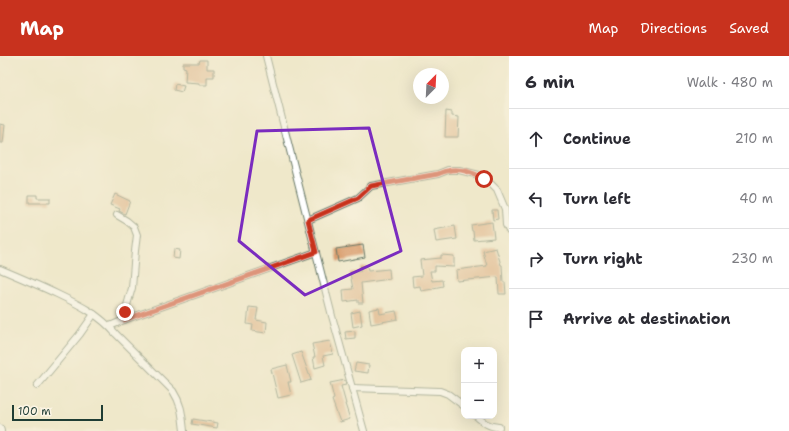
<!DOCTYPE html>
<html lang="en">
<head>
<meta charset="utf-8">
<style>
	body { margin:0; font-family:"Shantell Sans",sans-serif; background:#f2f2f3; color:#2b2b33 }
	.controls { position:absolute; right:12px; bottom:12px; display:grid; overflow:hidden; border-radius:8px; box-shadow:0 4px 16px #0002 }
	.controls button { width:36px; height:36px; display:grid; place-items:center; padding:0; border:0; border-bottom:1px solid #e1e1e2; background:#fff; color:#2b2b33; font:20px sans-serif }
	.compass { position:absolute; left:413px; top:12px; width:36px; height:36px; border-radius:50%; background:#fff; box-shadow:0 4px 16px #0002; rotate:24deg }
	.scale { position:absolute; left:12px; bottom:10px; width:91px; box-sizing:border-box; padding-left:4px; border:2px solid #1f3d34; border-top:0; font-size:11px; line-height:14px; white-space:nowrap; color:#1f3d34; -webkit-text-stroke:3px #fcf5e5; paint-order:stroke }
	.stop { position:absolute; width:12px; height:12px; margin:-9px; border:3px solid #c8321e; border-radius:50%; background:#fff }
	.stop.end { background:#c8321e; border-color:#fff; box-shadow:0 1px 4px #0008 }
	.list { margin:0; padding:0; list-style:none }
	h2 { display:flex; justify-content:space-between; align-items:center; height:52px; margin:0; padding:0 16px; font-size:17px }
	h2 small { font-size:13px; font-weight:400; color:#7c7c81 }
	.list li { display:grid; grid-template-columns:26px 1fr auto; gap:12px; align-items:center; box-sizing:border-box; height:60px; padding:0 16px; border-top:1px solid #e1e1e2 }
	.list b { display:block; font-size:15px; white-space:nowrap }
	.list em { font-size:13px; font-style:normal; color:#7c7c81 }
	.icon { flex:none; width:22px; height:22px; fill:none; stroke:currentColor; stroke-width:2; stroke-linecap:round; stroke-linejoin:round }
	.map { position:relative; flex:none; width:509px; height:375px; overflow:hidden }
	header { display:flex; align-items:center; gap:24px; box-sizing:border-box; height:56px; padding:0 20px; background:#c8321e; color:#fff }
	header strong { font-size:19px }
	nav { display:flex; gap:22px; margin-inline-start:auto; font-size:14px }
	main { display:flex }
	aside { flex:1; background:#fff }
	.map>svg:first-child { display:block }
	.building { fill:#d99e6e }
	.lines { fill:none; stroke-linecap:round; stroke-linejoin:round }
	.minor-casing { stroke:#687968; stroke-width:8 }
	.minor { stroke:#fff; stroke-width:6 }
	.route { stroke:#c8321e; stroke-width:5 }
	.marked { fill:none; stroke:#7b2cbf; stroke-width:3; stroke-linejoin:round }
</style>
</head>
<body>
<header>
<strong>Map</strong>
<nav><a>Map</a><a>Directions</a><a>Saved</a></nav>
</header>
<main>
<div class="map">
<svg width="509" height="375" viewBox="0 0 509 375">
	<rect width="100%" height="100%" fill="#fcf5e5"/>
	<filter id="ink" filterUnits="userSpaceOnUse"><feTurbulence type="fractalNoise" baseFrequency=".025" numOctaves="2"/><feDisplacementMap in="SourceGraphic" scale="8" xChannelSelector="R" yChannelSelector="G"/><feConvolveMatrix kernelMatrix="1 2 1 2 8 2 1 2 1" color-interpolation-filters="sRGB"/></filter>
	<filter id="wash" filterUnits="userSpaceOnUse"><feTurbulence type="fractalNoise" baseFrequency=".012" numOctaves="4" result="noise"/><feDisplacementMap in="SourceGraphic" scale="16" xChannelSelector="R" yChannelSelector="G"/><feGaussianBlur stdDeviation="0.9" result="paint"/><feColorMatrix in="noise" values="0 0 0 0 0 0 0 0 0 0 0 0 0 0 0 0 0 1.4 0 .05"/><feComposite in="paint" operator="in"/></filter>
	<g filter="url(#wash)">
		<rect width="100%" height="100%" fill="#efe8ca"/>
		<g id="blocks">
			<!-- building -->
			<g class="building">
				<polygon points="200,4 207,4 207,13 214,13 214,21 207,21 207,29 199,29 199,27 185,26 186,12 183,11 183,7 199,7"/>
				<polygon points="175,28 184,30 182,36 174,34"/>
				<polygon points="446,55 452,56 452,60 459,61 458,81 445,81"/>
				<polygon points="0,68 5,69 3,87 0,87"/>
				<polygon points="115,138 130,145 125,158 119,155 120,153 110,149"/>
				<polygon points="29,139 37,139 37,142 50,142 50,147 29,147"/>
				<polygon points="492,154 497,154 498,163 493,164"/>
				<polygon points="492,166 494,182 474,184 473,175 472,175 471,169"/>
				<polygon points="455,170 457,183 436,186 434,174"/>
				<polygon points="363,189 365,201 338,206 336,193"/>
				<polygon points="496,192 501,209 502,209 503,226 505,226 506,238 499,238 498,221 457,225 456,214 487,210 483,195"/>
				<polygon points="174,193 180,194 179,203 173,202"/>
				<polygon points="441,199 454,200 454,211 435,210 435,215 430,215 432,225 442,224 443,230 433,232 433,233 421,235 420,230 413,231 412,221 422,220 420,204 441,202"/>
				<polygon points="367,210 368,215 389,213 390,223 361,227 363,247 358,247 358,244 344,246 343,234 353,233 350,217 361,215 360,211"/>
				<polygon points="249,251 258,252 256,264 267,266 266,277 252,275 253,269 247,268"/>
				<polygon points="379,252 380,258 396,255 398,263 371,268 369,254"/>
				<polygon points="360,255 362,269 353,271 351,257"/>
				<polygon points="355,275 355,282 346,283 345,276"/>
				<polygon points="330,285 333,298 323,300 325,309 315,312 313,301 315,301 312,288"/>
				<polygon points="301,296 311,324 301,327 292,299"/>
				<polygon points="356,307 369,309 368,317 354,315"/>
				<polygon points="287,309 291,326 288,326 291,339 278,342 271,313"/>
				<polygon points="345,324 346,329 341,330 346,348 345,348 350,363 340,366 332,344 334,343 330,327"/>
				<polygon points="193,363 218,367 217,372 192,368"/>
			</g>
		</g>
	</g>
	<g filter="url(#ink)">
		<use href="#blocks" fill-opacity="0" stroke="#687968" stroke-width="1"/>
		<g class="lines">
			<!-- minor casing -->
			<g class="minor-casing">
				<g id="minor">
					<polyline points="266,0 332,260 364,375"/>
					<polyline points="117,159 127,165 134,171 137,179 135,195 132,232 125,256 124,264"/>
					<polyline points="308,164 358,142 371,130 438,118 448,114 459,114 479,119 490,127 497,134 505,153 506,169 509,175"/>
					<path d="M0,213c19,8 38,16 57,25 23,11 42,20 59,40l57,57c9,14 9,23 11,40"/>
					<polyline points="110,270 124,264 316,196"/>
					<polyline points="37,330 80,278 94,258"/>
					<polyline points="352,332 440,335 448,338 464,350"/>
					<path d="M476,360c7,6 13,11 23,11"/>
					<polyline points="0,372 1,375"/>
				</g>
			</g>
			<!-- minor -->
			<use href="#minor" class="minor"/>
		</g>
	</g>
	<g class="lines" filter="url(#ink)">
		<!-- route -->
		<path class="route" d="M125,256l-1,8 192,-68 -8,-32 50,-22 13,-12 67,-12c3,-1 6,-3 9,-3 12,-4 28,2 37,8"/>
	</g>
	<!-- marked area -->
	<path d="M0 0H509V375H0ZM369,72l32,123 -96,44 -66,-54 18,-110z" fill="#efe8ca" fill-opacity=".55" fill-rule="evenodd"/>
	<path class="marked" d="M369,72l32,123 -96,44 -66,-54 18,-110z"/>
</svg>
<div class="controls">
<button>+</button>
<button>−</button>
</div>
<svg class="compass" viewBox="-18 -18 36 36"><path d="M0-13l5 13h-10z" fill="#e53935"/><path d="M0 13l5-13h-10z" fill="#7c7c81"/></svg>
<div class="scale">100 m</div>
<div class="stop" style="left:484px;top:123px"></div>
<div class="stop end" style="left:125px;top:256px"></div>
</div>
<aside>
<h2>6 min<small>Walk · 480 m</small></h2>
<ul class="list">
<li><svg class="icon" aria-label="ahead" viewBox="0 0 24 24"><path d="M12 20V5M6 11l6-6 6 6"/></svg><div><b>Continue</b></div><em>210 m</em></li>
<li><svg class="icon" aria-label="left" viewBox="0 0 24 24"><path d="M17 20v-9H6M10 6l-5 5 5 5"/></svg><div><b>Turn left</b></div><em>40 m</em></li>
<li><svg class="icon" aria-label="right" viewBox="0 0 24 24"><path d="M7 20v-9h11M14 6l5 5-5 5"/></svg><div><b>Turn right</b></div><em>230 m</em></li>
<li><svg class="icon" aria-label="arrive" viewBox="0 0 24 24"><path d="M6 21V4h12l-3 4 3 4H6"/></svg><div><b>Arrive at destination</b></div></li>
</ul>
</aside>
</main>
</body>
</html>
